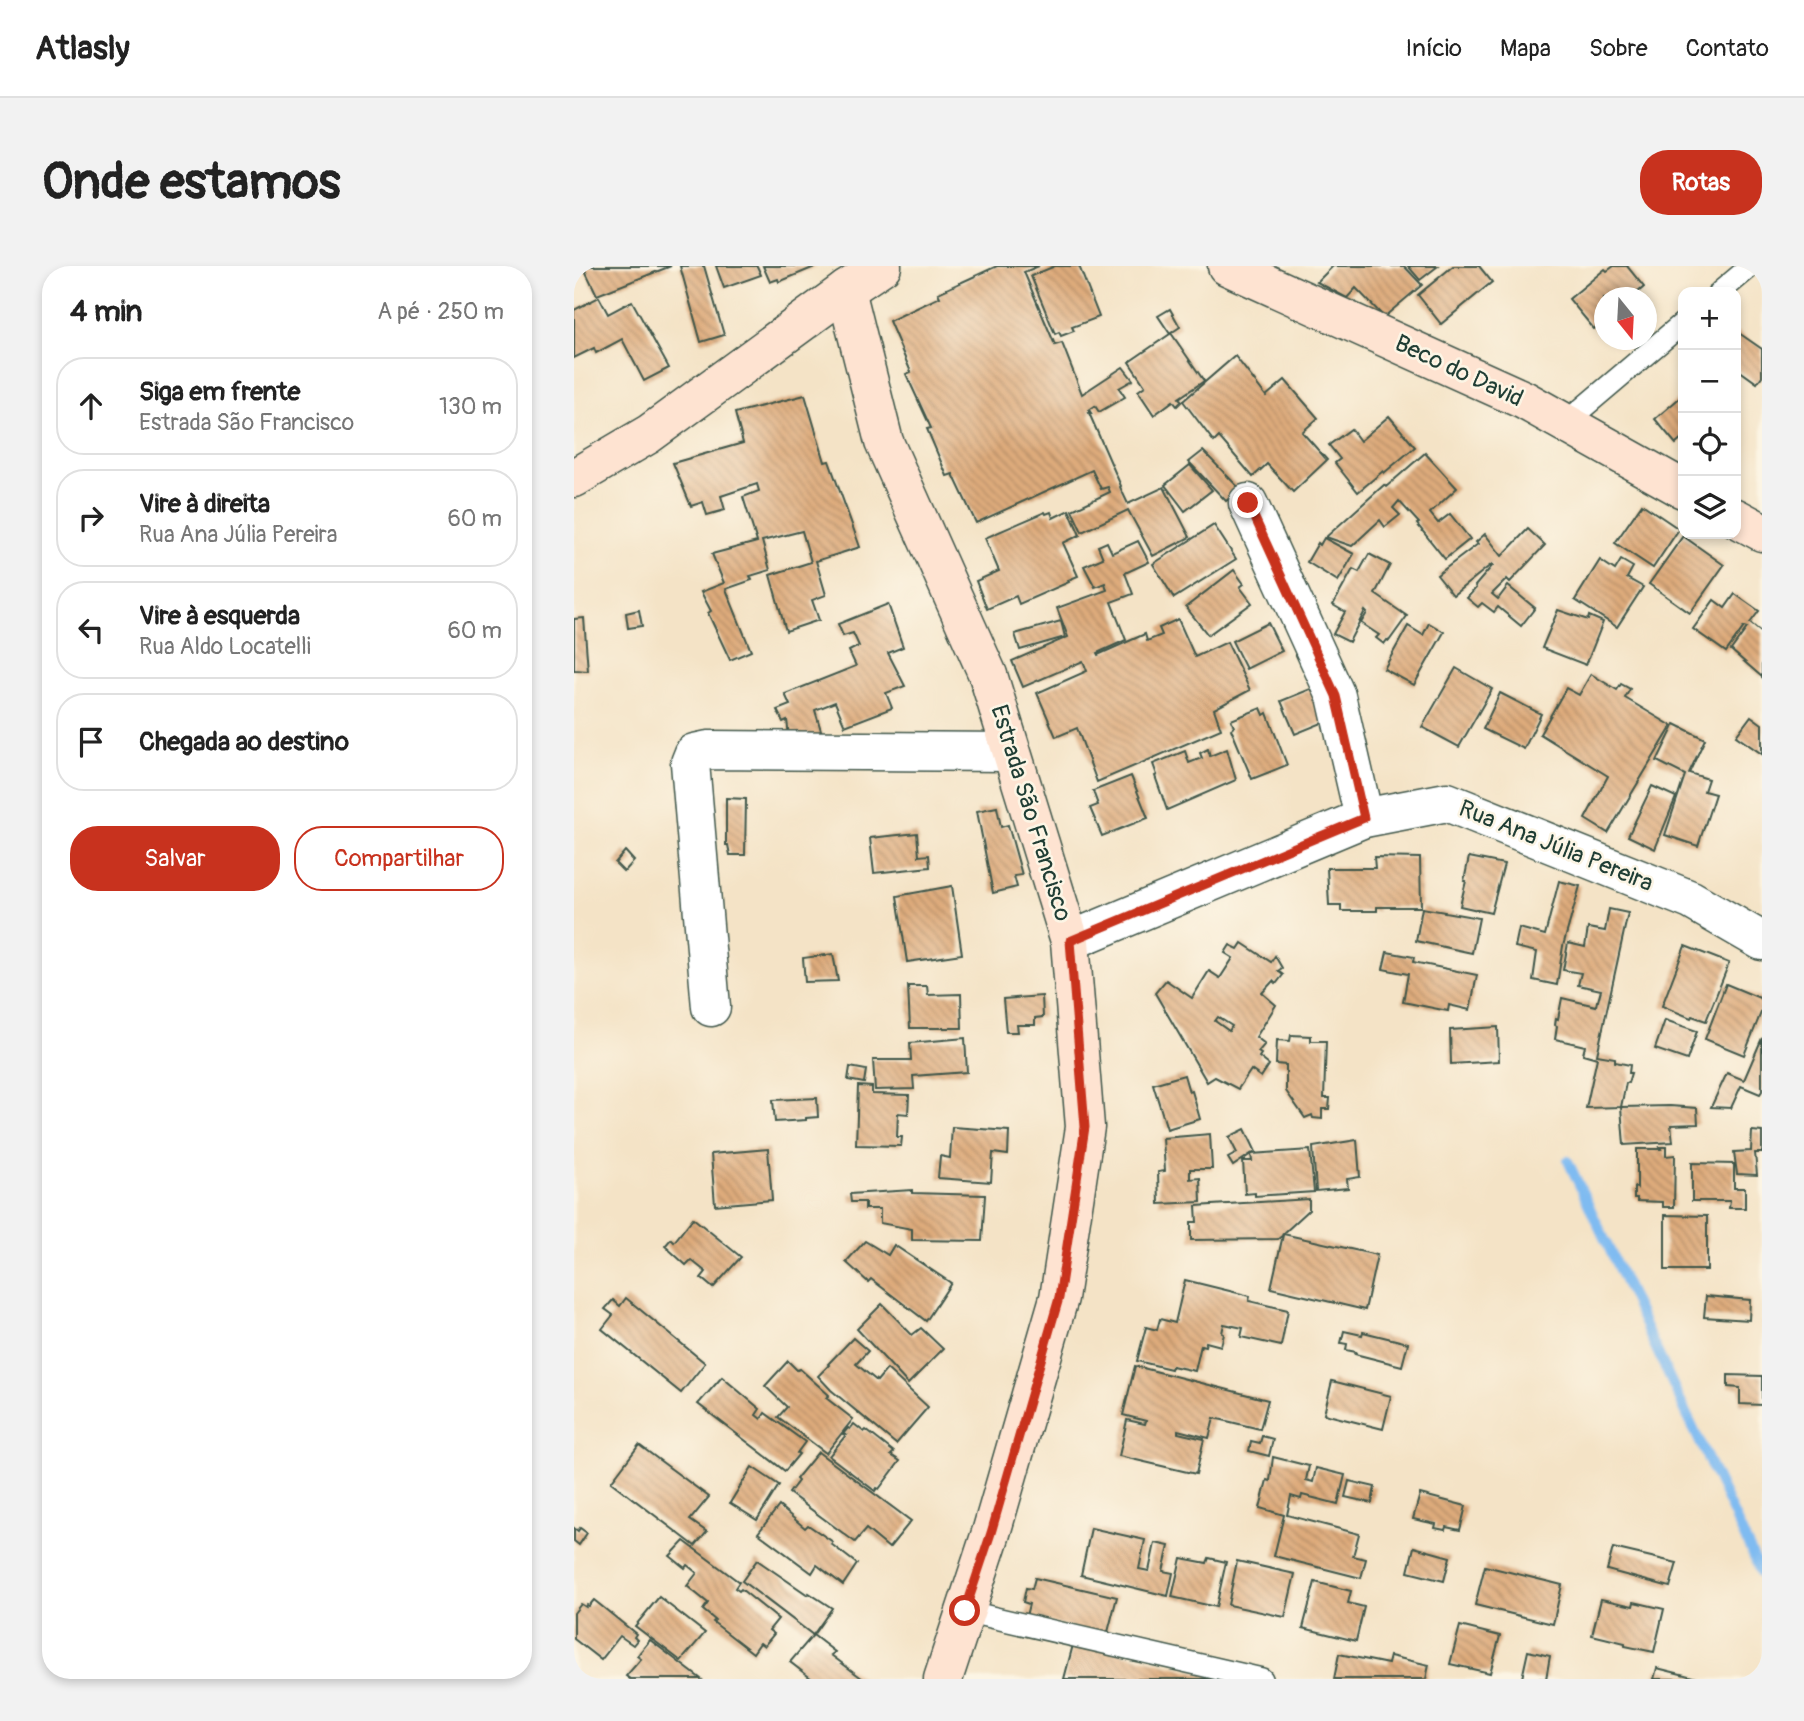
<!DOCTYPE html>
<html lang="pt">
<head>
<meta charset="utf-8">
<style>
	body { margin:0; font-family:Pangolin,sans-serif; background:#f2f2f2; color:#222 }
	.controls { position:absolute; right:21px; top:21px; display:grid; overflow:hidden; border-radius:14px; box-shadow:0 4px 10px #0003 }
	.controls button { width:63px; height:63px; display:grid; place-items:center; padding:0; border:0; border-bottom:2px solid #e0e0e0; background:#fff; color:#222; font:35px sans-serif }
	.compass { position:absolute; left:1020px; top:21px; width:63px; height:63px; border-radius:50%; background:#fff; box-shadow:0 4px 10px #0003; rotate:162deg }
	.stop { position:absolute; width:21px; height:21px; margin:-16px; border:5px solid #c8321e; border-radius:50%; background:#fff }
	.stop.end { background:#c8321e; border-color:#fff; box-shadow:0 2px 7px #0008 }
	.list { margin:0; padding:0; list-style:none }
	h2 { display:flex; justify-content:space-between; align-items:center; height:91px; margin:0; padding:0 28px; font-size:30px }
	h2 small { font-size:23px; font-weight:400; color:#767676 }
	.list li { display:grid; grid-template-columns:46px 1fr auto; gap:21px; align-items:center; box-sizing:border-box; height:98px; margin:0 14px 14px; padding:0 14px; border:2px solid #e0e0e0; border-radius:28px }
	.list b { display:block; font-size:26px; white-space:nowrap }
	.list p { margin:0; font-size:23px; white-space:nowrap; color:#767676 }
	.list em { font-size:23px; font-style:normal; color:#767676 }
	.actions { display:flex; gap:14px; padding:21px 28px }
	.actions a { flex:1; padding:16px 0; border:2px solid #c8321e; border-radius:28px; text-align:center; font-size:24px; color:#c8321e }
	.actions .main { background:#c8321e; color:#fff }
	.icon { flex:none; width:38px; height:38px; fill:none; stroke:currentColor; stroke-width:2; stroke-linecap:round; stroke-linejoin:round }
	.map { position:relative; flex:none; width:1188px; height:1413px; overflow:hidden; border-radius:28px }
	header { display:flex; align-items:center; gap:42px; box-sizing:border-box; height:98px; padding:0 35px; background:#fff; border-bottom:2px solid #e0e0e0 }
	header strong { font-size:33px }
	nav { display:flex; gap:38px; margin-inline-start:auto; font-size:24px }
	.intro { display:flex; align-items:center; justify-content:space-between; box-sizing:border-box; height:168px; padding:0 42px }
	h1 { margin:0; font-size:49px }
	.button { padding:18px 32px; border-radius:28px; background:#c8321e; color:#fff; font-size:24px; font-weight:700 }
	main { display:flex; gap:42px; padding:0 42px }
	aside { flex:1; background:#fff; border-radius:28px; box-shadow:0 4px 10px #0003 }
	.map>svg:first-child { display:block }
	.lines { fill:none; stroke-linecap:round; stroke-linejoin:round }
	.stream { stroke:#7fbbf1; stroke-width:10 }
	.building { fill:url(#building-back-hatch); fill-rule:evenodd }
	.lane-casing { stroke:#3f564a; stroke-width:24 }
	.street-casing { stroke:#3f564a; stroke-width:41 }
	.secondary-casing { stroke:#3f564a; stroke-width:41 }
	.lane { stroke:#fff; stroke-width:21 }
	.street { stroke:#fff; stroke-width:38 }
	.secondary { stroke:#fee3d1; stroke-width:38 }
	.route { stroke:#c8321e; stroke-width:9 }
	.labels { text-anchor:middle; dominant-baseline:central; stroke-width:5; stroke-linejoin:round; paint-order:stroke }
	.street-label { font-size:24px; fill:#1f3d34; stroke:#fcf5e5 }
</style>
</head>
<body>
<header>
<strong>Atlasly</strong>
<nav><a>Início</a><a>Mapa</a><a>Sobre</a><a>Contato</a></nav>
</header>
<div class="intro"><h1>Onde estamos</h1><a class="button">Rotas</a></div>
<main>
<aside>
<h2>4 min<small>A pé · 250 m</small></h2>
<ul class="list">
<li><svg class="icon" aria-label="ahead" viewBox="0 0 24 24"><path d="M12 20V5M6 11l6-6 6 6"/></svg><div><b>Siga em frente</b><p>Estrada São Francisco</p></div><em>130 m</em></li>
<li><svg class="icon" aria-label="right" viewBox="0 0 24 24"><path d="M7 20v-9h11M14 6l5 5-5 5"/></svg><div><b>Vire à direita</b><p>Rua Ana Júlia Pereira</p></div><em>60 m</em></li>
<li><svg class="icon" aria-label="left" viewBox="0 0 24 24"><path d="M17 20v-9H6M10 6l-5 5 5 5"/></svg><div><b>Vire à esquerda</b><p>Rua Aldo Locatelli</p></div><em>60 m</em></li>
<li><svg class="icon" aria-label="arrive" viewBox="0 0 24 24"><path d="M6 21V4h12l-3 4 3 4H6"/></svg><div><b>Chegada ao destino</b></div></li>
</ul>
<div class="actions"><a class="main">Salvar</a><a>Compartilhar</a></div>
</aside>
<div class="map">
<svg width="1188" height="1413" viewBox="0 0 1188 1413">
	<defs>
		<pattern id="building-back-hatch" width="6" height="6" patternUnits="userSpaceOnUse" patternTransform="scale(1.75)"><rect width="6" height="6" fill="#deab7b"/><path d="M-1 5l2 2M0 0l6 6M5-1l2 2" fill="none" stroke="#b38c66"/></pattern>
	</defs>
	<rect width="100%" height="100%" fill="#fcf5e5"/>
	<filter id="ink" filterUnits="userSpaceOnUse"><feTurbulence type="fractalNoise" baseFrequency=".0143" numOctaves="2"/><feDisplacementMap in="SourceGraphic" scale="14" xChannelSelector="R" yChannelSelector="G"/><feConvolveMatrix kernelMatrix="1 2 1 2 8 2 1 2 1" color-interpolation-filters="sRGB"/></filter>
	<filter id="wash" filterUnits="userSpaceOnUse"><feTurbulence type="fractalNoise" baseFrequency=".00686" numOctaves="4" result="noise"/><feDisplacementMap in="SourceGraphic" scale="28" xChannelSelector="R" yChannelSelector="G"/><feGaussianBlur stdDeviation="1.57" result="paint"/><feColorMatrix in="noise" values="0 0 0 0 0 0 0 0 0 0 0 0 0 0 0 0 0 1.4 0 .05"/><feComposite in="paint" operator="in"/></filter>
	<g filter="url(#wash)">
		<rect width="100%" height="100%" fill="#f4e3c6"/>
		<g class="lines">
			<!-- stream -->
			<polyline class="stream" points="994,895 1188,1309"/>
		</g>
		<g id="blocks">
			<!-- building -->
			<g class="building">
				<polygon points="9,0 97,0 23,29"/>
				<polygon points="106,0 130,0 150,69 127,76"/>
				<polygon points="142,0 183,0 187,9 150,22"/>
				<polygon points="189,0 243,0 205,16 204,13 196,16"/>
				<polygon points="423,0 465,0 450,6 481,79 488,77 508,128 549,101 559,114 545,122 551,131 525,146 521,140 515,144 517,147 515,147 547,220 546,221 554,238 590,221 616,271 579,290 554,244 508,266 498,244 536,226 534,221 527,223 518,204 402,257 379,208 373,210 353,163 357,162 332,108 337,106 315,55 366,31 364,27"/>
				<polygon points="481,0 505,0 525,51 498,61 500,65 487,70 485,66 481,68 457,10"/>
				<polygon points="759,0 830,0 848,19 810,51 782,22 773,32 743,16"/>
				<polygon points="834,0 864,0 846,14"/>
				<polygon points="879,0 905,0 918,16 867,58 844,29"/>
				<polygon points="1040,0 1053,0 1070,21 1057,32 1030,32 1030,55 1020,63 995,33 1031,3 1033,5"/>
				<polygon points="25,31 34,48 58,35 95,102 70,115 48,73 22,87 20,82 0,92 0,44"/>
				<polygon points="596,43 606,61 597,67 630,115 605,132 608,135 603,140 599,135 580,149 564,125 571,120 555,96 596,68 584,50"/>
				<polygon points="1162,65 1188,83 1188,110 1183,117 1162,102"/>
				<polygon points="661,90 692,130 711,114 744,152 728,166 753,194 719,226 693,198 679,211 645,171 640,176 609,135"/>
				<polygon points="231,129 251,196 255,195 286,281 242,295 252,329 238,334 245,354 212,365 196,309 237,296 228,265 188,275 196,304 176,310 178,314 152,323 177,385 156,394 134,347 137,345 127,326 150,317 138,288 183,276 169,231 185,225 183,218 147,230 151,244 133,249 129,236 117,240 99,197 169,177 161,147"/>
				<polygon points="1109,129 1109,172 1102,178 1081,153"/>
				<polygon points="815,150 841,181 810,207 809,205 784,226 761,197 766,193 755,179 777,163 786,175"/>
				<polygon points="629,185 666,223 652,235 615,196"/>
				<polygon points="851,187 883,222 856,247 864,257 876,248 896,273 871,293 843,258 845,257 825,235 819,242 826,249 811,261 806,254 778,280 752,271 810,219 812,221"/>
				<polygon points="616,199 638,224 611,245 591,219"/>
				<polygon points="1068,238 1105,263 1079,302 1041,277"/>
				<polygon points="495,244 506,269 489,277 504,310 494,314 495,316 445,338 442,330 413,343 402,315 425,305 411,272 471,246 472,248 477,246 479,252"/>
				<polygon points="640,259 662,293 600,332 579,298"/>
				<polygon points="954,263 971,279 936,316 933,313 918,328 924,333 934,320 961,342 947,360 924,341 920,346 908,337 904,341 893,332 902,322 901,320 919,299 918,298 879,329 863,309 904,278 902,276 911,268 928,290"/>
				<polygon points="1109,270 1150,299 1116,347 1075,318"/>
				<polygon points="750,272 780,288 764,315 733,296 744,277 746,279"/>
				<polygon points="564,275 575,296 551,307 559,328 537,336 552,374 523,387 524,389 571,368 573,375 588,369 585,362 604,353 621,391 653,376 676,424 640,443 647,463 523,516 503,462 482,471 463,427 513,405 509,395 449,421 438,395 494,371 483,342 533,324 531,317 521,321 510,300 529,292 524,280 533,276 538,287"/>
				<polygon points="795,288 816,299 801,328 833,350 815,375 813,374 810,378 802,372 805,369 787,357 793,347 791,345 775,376 759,368 771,346 759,339 779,303 785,306"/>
				<polygon points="1026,294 1041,304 1047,294 1059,301 1053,312 1069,321 1043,361 1001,334"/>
				<polygon points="660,304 670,318 666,321 678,337 634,369 612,341"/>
				<polygon points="1161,328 1185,345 1176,357 1188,367 1188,411 1157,384 1173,362 1170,361 1152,386 1119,363 1140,334 1151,342"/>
				<polygon points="314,338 329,381 314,387 331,420 312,427 318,442 271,460 261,436 241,444 251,478 216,479 213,454 209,456 203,444 216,439 211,428 282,400 275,385 285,380 279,367 269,370 264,358"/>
				<polygon points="65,344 68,360 54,362 52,347"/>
				<polygon points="984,344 1014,354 1015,350 1029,356 1012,399 968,382"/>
				<polygon points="10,352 14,405 0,404 0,353"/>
				<polygon points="487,355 491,371 446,384 441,368"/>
				<polygon points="694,357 708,385 672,403 658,375"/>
				<polygon points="855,357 870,366 840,419 810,403 834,360 849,369"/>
				<polygon points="882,402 918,423 885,481 848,461"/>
				<polygon points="1017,408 1043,424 1047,418 1056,423 1051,432 1098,460 1034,567 1011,553 1034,510 966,468 992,422 1005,429"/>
				<polygon points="739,422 753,455 721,468 707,435"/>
				<polygon points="926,427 967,448 950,483 909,463"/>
				<polygon points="687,442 690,449 693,447 713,499 678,513 657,463 660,461 657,454"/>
				<polygon points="1177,450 1188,458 1188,488 1162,470"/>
				<polygon points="1101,458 1131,473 1115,507 1134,513 1130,525 1141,528 1124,580 1091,569 1111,509 1083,495"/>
				<polygon points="634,483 636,490 653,483 662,514 593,544 581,510 583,509 579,498 611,485 615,497 628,492 626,487"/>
				<polygon points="557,510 574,552 528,570 516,542 524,539 519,525"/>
				<polygon points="1078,520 1102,531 1081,583 1054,570"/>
				<polygon points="152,532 172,533 171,589 156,589 154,579 152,579"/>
				<polygon points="423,541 427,561 434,559 436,566 448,609 440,610 443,621 419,627 403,545"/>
				<polygon points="343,567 345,590 355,589 356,601 300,607 296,572"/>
				<polygon points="51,585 60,595 50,606 41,597"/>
				<polygon points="800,591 846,592 847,641 803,641 803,645 767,645 767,639 755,639 753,602 801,602"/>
				<polygon points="895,591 930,598 917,647 886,640 892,615 890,615"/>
				<polygon points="985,615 1006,620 989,680 983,719 959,714 963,686 941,681 945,662 971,669"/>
				<polygon points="378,620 388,688 333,696 323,630"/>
				<polygon points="848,642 905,652 898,687 842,675"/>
				<polygon points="1035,643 1054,647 1023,789 1041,792 1041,796 1056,799 1055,807 1057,807 1054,817 1052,817 1047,841 1012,842 1023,792 1009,788 1011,780 981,773 983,760 981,759 982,752 984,753 988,732 1022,740 1023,735 1024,735 1027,724 1004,719 1007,707 989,704 994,677 1011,681 1014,662 1031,665"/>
				<path d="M668,677l29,19 4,-6 7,12 -4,3 5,4 -7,9 -3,-3 -11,12 14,12 -20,32 9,7 -7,8 3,2 -2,3 10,8 -8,12 -10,-7 -13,19 -23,-12 -8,5 -52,-89 11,-13 26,18 17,-27 11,7 13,-20 -8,-5 5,-8 8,4zM644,751l14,9 -3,5 -14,-10z"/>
				<polygon points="1111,680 1155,697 1132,755 1118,750 1117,752 1088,740"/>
				<polygon points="813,686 840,691 839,696 903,709 896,744 875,739 874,745 829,736 834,708 809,703"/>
				<polygon points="259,688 264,715 231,716 229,692"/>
				<polygon points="1152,718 1188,733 1188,744 1170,789 1131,773"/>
				<polygon points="334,720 353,720 354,729 387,728 388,762 336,762"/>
				<polygon points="468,730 469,751 461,752 461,759 443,759 444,766 432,766 429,733"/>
				<polygon points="1091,754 1123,765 1113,794 1081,783"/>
				<polygon points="924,761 925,795 877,798 876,764"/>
				<polygon points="717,769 737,770 737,775 752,775 750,832 756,832 755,843 748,843 748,853 739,852 738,849 731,852 712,825 712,799 702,798 703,774 716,775"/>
				<polygon points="391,772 393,806 339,810 340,823 301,824 299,794 337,794 336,777"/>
				<polygon points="1188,772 1188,825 1186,828 1167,820 1157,842 1137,841 1153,807 1170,814"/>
				<polygon points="276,801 292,804 290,817 274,814"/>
				<polygon points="610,809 615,826 618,825 626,853 593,863 579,818"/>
				<polygon points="284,820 298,821 298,828 335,829 334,848 324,847 323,871 328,871 327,880 282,879"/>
				<polygon points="243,832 244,851 232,852 232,854 201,856 199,834"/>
				<polygon points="1096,840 1123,842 1124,858 1097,859 1099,876 1050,879 1047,841"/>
				<polygon points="378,861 435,865 434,889 419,887 417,916 364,912 366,890 376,892"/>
				<polygon points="671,863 682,886 678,888 736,884 740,926 681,930 681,927 671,928 669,895 678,895 677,888 659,900 654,892 663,887 655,871"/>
				<polygon points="1178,865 1188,866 1188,887 1181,887 1183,909 1163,908 1160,886 1177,885"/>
				<polygon points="636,868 638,903 616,903 616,913 626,912 627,936 585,938 584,906 591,905 589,872"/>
				<polygon points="783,874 786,911 773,913 774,922 742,925 739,881"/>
				<polygon points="1086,881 1092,881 1092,890 1101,889 1100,941 1089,941 1089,936 1063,935 1063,932 1060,932 1060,921 1063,922 1063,883 1087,883"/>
				<polygon points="194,883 198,934 141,939 137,888"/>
				<polygon points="1118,897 1160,898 1160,922 1171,922 1171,942 1155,942 1156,935 1118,935"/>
				<polygon points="338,924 338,927 411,929 408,975 338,974 338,963 306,957 306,943 291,943 291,936 277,936 276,928"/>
				<polygon points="735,933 735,944 709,968 803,989 791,1044 697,1022 709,969 704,973 617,974 617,956 623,956 622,940"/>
				<polygon points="1091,949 1133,950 1133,1004 1091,1004"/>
				<polygon points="119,952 167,991 139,1022 127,1012 132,1006 117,994 112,999 91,980 97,973 100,976"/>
				<polygon points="291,975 314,989 320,979 377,1017 352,1055 297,1013 294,1016 272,996"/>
				<polygon points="611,1014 676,1030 675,1035 714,1044 707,1080 667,1071 669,1062 650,1058 648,1067 650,1068 647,1080 632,1076 631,1080 627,1079 621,1105 598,1100 597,1103 563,1095 572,1061 583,1064 586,1053 601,1057"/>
				<polygon points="1132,1030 1176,1034 1175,1054 1130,1051"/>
				<polygon points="52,1032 131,1097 107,1127 28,1063 39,1049 31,1043 39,1034 46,1040"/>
				<polygon points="308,1038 338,1069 347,1062 369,1083 334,1118 283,1063"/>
				<polygon points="770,1065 788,1069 789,1066 834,1077 828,1100 781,1088 782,1086 772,1084 773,1078 767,1077"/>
				<polygon points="279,1072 294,1085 282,1098 303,1115 313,1103 354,1141 322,1178 257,1124 244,1110 255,1099 254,1098"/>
				<polygon points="214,1095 223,1104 226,1103 255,1129 252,1132 279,1153 252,1187 204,1151 213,1141 191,1120"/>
				<polygon points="561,1100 694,1134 686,1163 640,1152 635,1172 604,1164 604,1167 630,1173 622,1208 545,1190 553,1154 571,1158 572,1155 549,1149"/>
				<polygon points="1154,1109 1188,1110 1188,1139 1166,1138 1166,1122 1154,1121"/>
				<polygon points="148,1111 186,1143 182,1149 187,1153 191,1147 231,1176 223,1187 225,1188 211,1205 124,1138"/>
				<polygon points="758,1115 817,1130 809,1163 750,1148"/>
				<polygon points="280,1158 290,1166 292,1164 320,1186 317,1189 326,1195 305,1223 303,1222 301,1225 255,1190 272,1169 269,1168 274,1162 276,1163"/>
				<polygon points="688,1170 699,1173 695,1190 675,1185 677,1175 686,1177"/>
				<polygon points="65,1179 135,1231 116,1254 133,1266 121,1280 37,1216"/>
				<polygon points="244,1186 337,1255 315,1282 292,1263 281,1276 215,1227 224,1215 222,1213"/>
				<polygon points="699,1191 735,1200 732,1214 739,1216 742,1202 771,1209 764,1238 728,1229 727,1233 717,1230 713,1249 785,1268 779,1290 792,1293 787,1312 700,1290 710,1249 686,1242 693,1214 696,1215"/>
				<polygon points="178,1201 205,1219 183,1254 156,1237"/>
				<polygon points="775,1215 801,1221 798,1237 771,1231"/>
				<polygon points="846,1228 892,1240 886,1264 872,1261 871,1264 861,1262 862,1258 839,1253"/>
				<polygon points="205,1240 231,1262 234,1259 259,1276 257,1278 283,1298 269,1319 243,1299 238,1307 184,1267"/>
				<polygon points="0,1262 4,1265 6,1262 13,1267 5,1279 0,1275"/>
				<polygon points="517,1262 571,1274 565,1303 575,1305 581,1277 595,1280 589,1305 599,1307 594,1330 507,1309"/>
				<polygon points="110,1275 165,1316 161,1322 165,1325 167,1323 204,1353 195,1364 200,1368 190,1380 186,1377 179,1387 139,1356 141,1354 129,1344 134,1337 113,1320 123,1307 113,1299 111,1302 96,1290"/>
				<polygon points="840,1281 876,1291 870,1315 834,1306"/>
				<polygon points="1039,1282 1103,1297 1096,1321 1033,1304"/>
				<polygon points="607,1292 633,1297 635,1292 652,1296 642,1341 598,1331"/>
				<polygon points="183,1294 234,1329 235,1327 258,1342 239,1369 168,1315"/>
				<polygon points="663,1295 721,1308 711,1351 654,1339"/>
				<polygon points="911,1300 988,1319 979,1358 901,1339"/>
				<polygon points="461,1312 543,1331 533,1370 452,1350 455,1338 449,1336 452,1322 458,1323"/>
				<polygon points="741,1316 777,1325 774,1337 790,1341 782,1375 729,1362"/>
				<polygon points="85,1331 131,1367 107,1395 61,1360"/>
				<polygon points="1027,1333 1059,1340 1060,1336 1090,1343 1080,1386 1051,1380 1051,1377 1018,1369"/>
				<polygon points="20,1334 62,1368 60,1371 63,1374 59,1379 46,1370 27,1394 0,1373 0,1347 7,1338 12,1341 13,1339 15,1340"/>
				<polygon points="886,1360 926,1370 916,1407 876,1398"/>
				<polygon points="239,1369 261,1386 257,1389 289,1413 238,1413 216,1396"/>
				<polygon points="76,1374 127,1413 56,1413 52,1410 67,1393 63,1390"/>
				<polygon points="500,1375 649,1413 490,1413"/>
				<polygon points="954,1385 976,1390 972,1413 948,1412"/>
				<polygon points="765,1388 814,1398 816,1390 855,1399 852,1413 760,1413"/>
				<polygon points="1083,1402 1123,1412 1123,1413 1080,1413"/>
			</g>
		</g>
	</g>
	<g filter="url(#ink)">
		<use href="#blocks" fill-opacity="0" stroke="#3f564a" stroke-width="2"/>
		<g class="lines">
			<!-- lane casing -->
			<g class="lane-casing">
				<g id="lane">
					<polyline points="1146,26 1177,0"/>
					<polyline points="991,157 1109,57"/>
					<polyline points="391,1345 688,1413"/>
				</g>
			</g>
			<!-- street casing -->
			<g class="street-casing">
				<g id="street">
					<polyline points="674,237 762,430 790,552"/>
					<polyline points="496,675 790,552 873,536 1117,634 1188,675"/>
					<polyline points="137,741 116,497 120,487 134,484 437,486"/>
				</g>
			</g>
			<!-- secondary casing -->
			<g class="secondary-casing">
				<g id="secondary">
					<polyline points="653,0 950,134 1109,223"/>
					<polyline points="272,24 310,176 414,409 496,675 511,861 485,1032 417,1267 369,1413"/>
					<polyline points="0,212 75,168 272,24 308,0"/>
					<polyline points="1162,252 1188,266"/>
				</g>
			</g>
			<!-- lane -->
			<use href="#lane" class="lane"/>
			<!-- street -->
			<use href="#street" class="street"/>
			<!-- secondary -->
			<use href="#secondary" class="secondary"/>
		</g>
	</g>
	<g class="lines" filter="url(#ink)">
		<!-- route -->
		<polyline class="route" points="391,1345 417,1267 485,1032 511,861 496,675 790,552 762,430 674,237"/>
	</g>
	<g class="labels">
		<!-- street labels -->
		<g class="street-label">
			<text transform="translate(885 105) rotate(25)">Beco do David</text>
			<text transform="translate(457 547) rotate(73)">Estrada São Francisco</text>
			<text transform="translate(982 580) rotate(22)">Rua Ana Júlia Pereira</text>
		</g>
	</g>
</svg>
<div class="controls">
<button>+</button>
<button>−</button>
<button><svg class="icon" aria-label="locate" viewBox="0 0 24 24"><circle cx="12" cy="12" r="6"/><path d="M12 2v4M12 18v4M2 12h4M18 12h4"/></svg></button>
<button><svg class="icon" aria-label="layers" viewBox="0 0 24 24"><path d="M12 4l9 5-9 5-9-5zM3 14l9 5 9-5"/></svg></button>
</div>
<svg class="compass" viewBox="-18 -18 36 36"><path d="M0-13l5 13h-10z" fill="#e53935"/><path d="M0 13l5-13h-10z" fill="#767676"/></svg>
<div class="stop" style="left:391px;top:1345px"></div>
<div class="stop end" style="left:674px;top:237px"></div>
</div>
</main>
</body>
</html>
